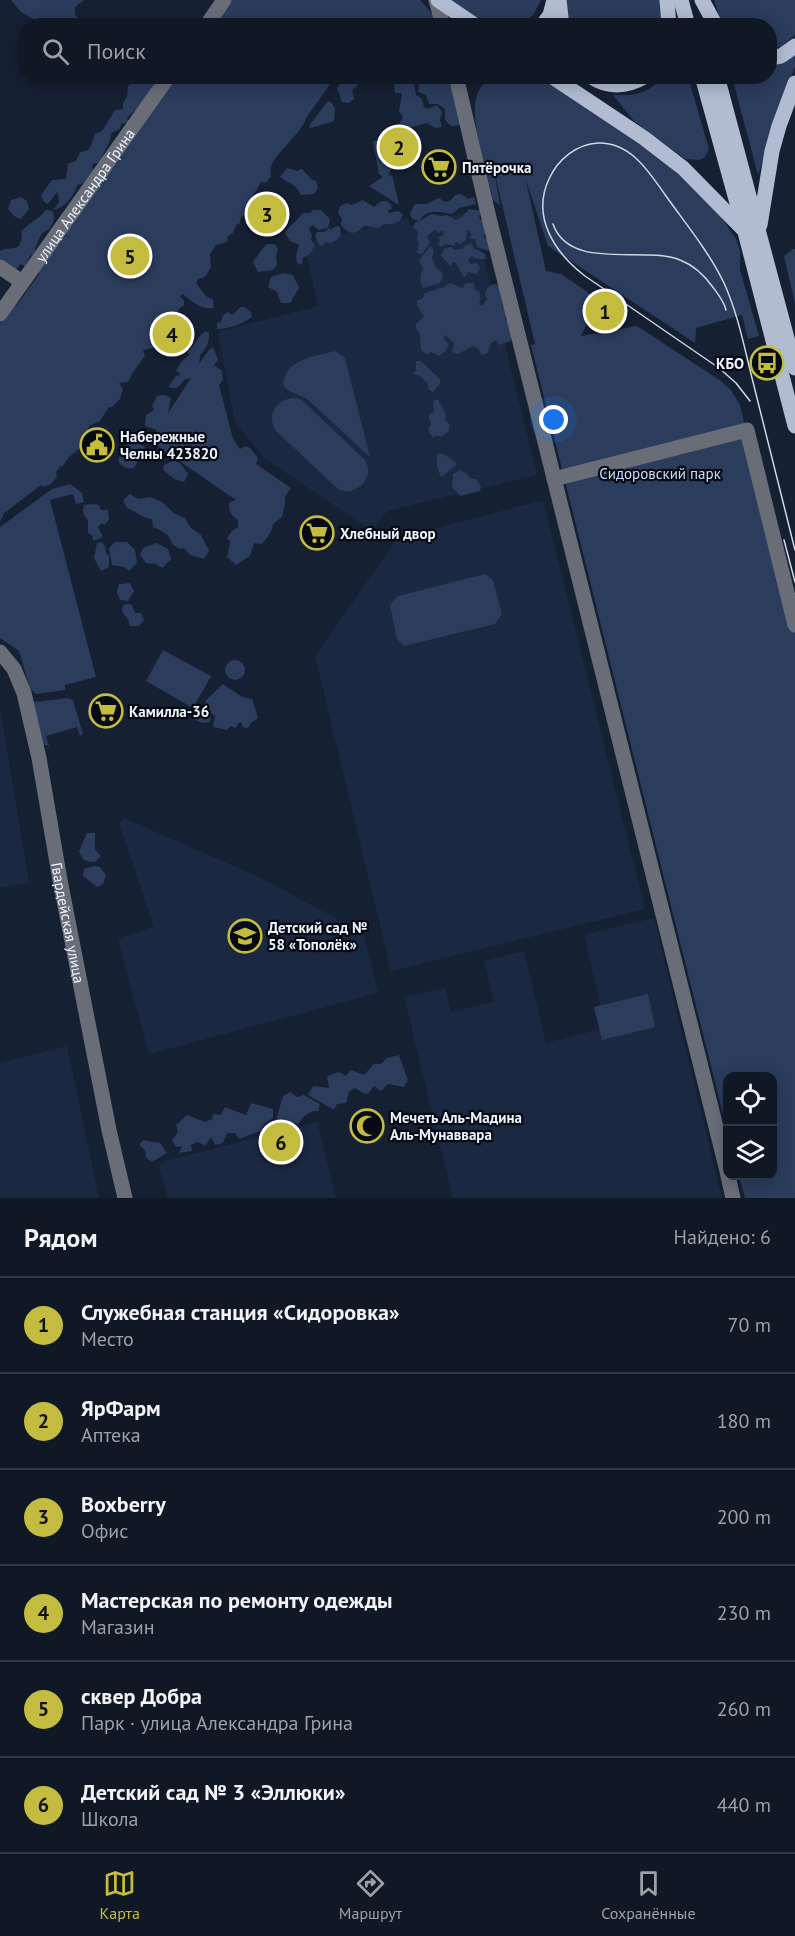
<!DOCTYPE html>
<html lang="ru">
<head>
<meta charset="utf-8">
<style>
	body { margin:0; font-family:"PT Sans",sans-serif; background:#1e2532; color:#f1f3f6 }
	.controls { position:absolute; right:18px; bottom:18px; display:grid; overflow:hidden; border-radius:12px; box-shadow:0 3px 15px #0003 }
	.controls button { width:54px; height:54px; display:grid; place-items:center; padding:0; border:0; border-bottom:2px solid #303743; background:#101826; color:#f1f3f6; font:30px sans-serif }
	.you { position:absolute; left:554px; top:420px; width:21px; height:21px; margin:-15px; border:4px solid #fff; border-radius:50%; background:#1a73e8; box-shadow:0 0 0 9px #1a73e833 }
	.badge { display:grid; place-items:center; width:39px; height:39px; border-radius:50%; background:#c4bc3e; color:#111; font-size:20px; font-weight:700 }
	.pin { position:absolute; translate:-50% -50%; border:3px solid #fff; box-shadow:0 2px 6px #0006 }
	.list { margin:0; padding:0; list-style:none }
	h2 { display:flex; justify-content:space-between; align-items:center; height:78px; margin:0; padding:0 24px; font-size:26px }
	h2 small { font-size:20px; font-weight:400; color:#9ca0a7 }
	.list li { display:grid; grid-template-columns:39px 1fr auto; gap:18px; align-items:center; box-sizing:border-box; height:96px; padding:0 24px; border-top:2px solid #303743 }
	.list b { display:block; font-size:22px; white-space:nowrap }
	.list p { margin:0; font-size:20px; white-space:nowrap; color:#9ca0a7 }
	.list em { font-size:20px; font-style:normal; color:#9ca0a7 }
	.icon { flex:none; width:33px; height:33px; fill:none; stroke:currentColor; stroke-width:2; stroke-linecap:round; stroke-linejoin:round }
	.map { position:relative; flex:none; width:795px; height:1198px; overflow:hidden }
	.search { position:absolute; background:#101826; box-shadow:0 3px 15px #0003; left:18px; right:18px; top:18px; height:66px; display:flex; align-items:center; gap:15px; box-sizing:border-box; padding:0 21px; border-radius:24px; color:#9ca0a7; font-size:22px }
	.sheet { height:654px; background:#101826 }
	nav { display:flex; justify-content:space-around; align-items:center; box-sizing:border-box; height:84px; border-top:2px solid #303743; background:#101826; font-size:16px; color:#9ca0a7 }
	nav a { display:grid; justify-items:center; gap:3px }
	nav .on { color:#c4bc3e }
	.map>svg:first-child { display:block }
	.built { fill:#1b2841 }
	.green { fill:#2b3c5c }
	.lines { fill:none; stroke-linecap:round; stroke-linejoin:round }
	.minor { stroke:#686d78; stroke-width:15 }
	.major { stroke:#b1bcd2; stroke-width:15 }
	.tram { stroke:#d0d7e3; stroke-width:1.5 }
	.labels { text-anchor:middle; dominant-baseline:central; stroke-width:4.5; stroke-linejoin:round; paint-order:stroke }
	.poi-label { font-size:15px; font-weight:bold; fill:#edf3fe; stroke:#060a12; text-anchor:start }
	.street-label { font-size:15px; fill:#edf3fe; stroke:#060a12 }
	.park-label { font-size:15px; fill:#ccdcfa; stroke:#060a12 }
</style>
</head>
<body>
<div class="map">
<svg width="795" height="1198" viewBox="0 0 795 1198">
	<rect width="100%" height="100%" fill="#162033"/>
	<!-- built -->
	<g class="built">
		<polygon points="472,211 537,475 387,511 372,531 264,458 235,422 218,335 221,331 318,306 304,244 408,218 411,226"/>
		<polygon points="543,500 645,909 391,971 315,656 397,539"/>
		<polygon points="0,708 29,883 0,888"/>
		<polygon points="124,818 259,877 363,933 378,993 149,1054 118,939 154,927 119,823"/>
		<polygon points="654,918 722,1198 453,1198 404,997 445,988 451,1012 494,1002 484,961 524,951 546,1043 606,1028 584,935"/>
		<polygon points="67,1046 99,1198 0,1198 0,1063"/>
		<polygon points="317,1122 336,1198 168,1198 159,1166 165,1161"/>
	</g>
	<!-- green -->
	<g class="green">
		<polygon points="11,0 84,0 75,7 75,14 79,21 77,25 38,26 39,22 21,12"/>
		<polygon points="231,0 420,0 433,15 437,25 213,26"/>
		<polygon points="448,0 541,0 533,15 519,26 488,25"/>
		<polygon points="562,0 660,0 661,25 566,25"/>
		<polygon points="714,0 795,0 795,35 782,46 770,50 770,26 722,25"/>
		<polygon points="795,53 795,66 758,175 732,77 770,76 770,63"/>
		<path d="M146,77h7c3,15 -15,32 -26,40l1,5 -7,2 -1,5 -9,4c0,11 -8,18 -10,29l-9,2 1,10 -10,9 -6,2c-2,10 -13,24 -24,25l6,-8 -1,-8 -1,-2 -9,12 -4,-2 -3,-7 11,-15 14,-1 2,-15 8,-3 4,-9c13,-1 10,-8 15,-18l7,-3 13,-21 8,-1v-6l4,-6 1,-11 7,-5 8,2z"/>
		<path d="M177,77h158l-29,41c-3,14 -32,36 -35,49 -1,3 0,7 0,10l-6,6 -4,-1 -10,17 -2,14 -8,4 -1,6 -4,2 -3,8 -5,3 -1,6 -11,3 -6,9 1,13 -6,10 -7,2 -2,4 10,13 7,4 1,8c-15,2 -21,-7 -32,-14l-2,3 4,3v5l-6,5v4l-4,2v3l-9,1 -9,11 4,4 -7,13 -10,2 2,6 -12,16 -5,10 -9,1 4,6 -3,10 -8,8h-3l-9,14 -11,5 -4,12 -5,4v6l-11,9 -7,10 -2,-1 -4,6 1,5 -6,7 -7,3 -3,-2 -38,29v3l-3,4v-197l14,-18h2l23,-32 -1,-6 20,-27 4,-1 5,-6 1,-6h3l22,-35 10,-10 1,-6 10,-10z"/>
		<polygon points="344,77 357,77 360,79 359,84 352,90 354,99 349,103 342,102 337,88"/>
		<polygon points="388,77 408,77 414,82 416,95 422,99 424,107 428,109 437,105 442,112 440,120 442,127 435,128 427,123 401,130 399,125 403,117 399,111 402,93 395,93 394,85 386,79"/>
		<polygon points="413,77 450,77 462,125 451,126 445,120 445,109 438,104 429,104 426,95 418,92 419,84"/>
		<path d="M492,77h47l127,85 54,53 16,24 4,12v19l19,66 -11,3 -6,-24 -46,13 -1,15 -147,-97 -23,-69 21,94 15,3 32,22 3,9 -15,31 56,-10 84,55 9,8 10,16 55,228v565h-50l-6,-22h33v-100h-44l-1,54 -196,-785 4,-1 -41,-174 6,35 -7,-5c-5,-25 -23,-79 -17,-101 2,-10 8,-17 16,-22z"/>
		<path d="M662,77h26l21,72 -5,9 -5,2 -14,-1 -51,-38 -21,-26c22,1 35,-1 49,-18z"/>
		<polygon points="328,101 331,102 335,108 334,121 311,128 309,126"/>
		<polygon points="385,139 386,145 393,150 393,166 388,176 392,175 399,205 369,186 383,177 379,174 373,141"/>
		<polygon points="287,168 297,171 302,169 311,179 316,181 318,188 314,194 301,195 296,187 280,177"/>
		<path d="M461,194l7,5 6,-2 2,7 -17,4 -7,6c-13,-2 -24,-6 -33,7l-7,-2 -2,-6 5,-9h11l13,-6 6,4 6,-2 4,-5z"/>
		<polygon points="21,197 27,201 29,209 21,219 14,216 8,209 11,200"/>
		<path d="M363,200l11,7 7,-6h5l5,3 1,5 -4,1 1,3 9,-2 5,3 -3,7 -8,3h-8l-5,4 -15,-2c-8,9 -16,9 -23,-1l1,-7 -4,-4 2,-8 7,-3 5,2z"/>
		<polygon points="469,209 483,211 479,216 481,220 485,220 488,232 483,236 492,244 489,251 477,247 475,239 470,239 471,233 469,230 467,231 466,240 460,244 456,242 454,246 445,244 441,247 438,244 440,240 438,238 444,234 442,230 439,233 435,230 427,236 430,243 422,254 417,253 419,242 417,240 418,232 413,227 415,223 432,214 441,216 447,215 456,220 462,217"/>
		<path d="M46,210l7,1c3,10 -2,19 -11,22l-7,15v5l-5,3 -5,10 -5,-2 -3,5 -5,1 -12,-5v-14c7,-4 12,-1 19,-5l3,-9 -1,-5c8,-10 20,-14 25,-22z"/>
		<path d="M313,210h8l9,9 -2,9 -9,2 -7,-5 -3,4 3,6 -1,5 4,5 -5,9 -7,4 -1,7 -5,-2 -1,-7 3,-11 -9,-4 -5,-8c5,-9 11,-10 18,-20h7z"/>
		<polygon points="336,226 340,227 341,234 338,239 331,243 325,242 323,246 319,245 315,236 317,232 324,232 329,228 331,230"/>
		<polygon points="472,243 473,248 485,254 486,259 476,259 472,256 468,259 470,264 476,263 480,267 477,274 468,272 464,278 456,263 453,262 451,266 441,256 444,249 451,247 455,250 462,249 465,245"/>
		<polygon points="266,244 275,244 278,249 276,257 277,265 273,270 258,272 253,262"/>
		<path d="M430,247h2l2,4 -2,7 4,10 5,3 2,6 -3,6 -17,5c-3,-7 -4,-12 0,-19l-4,-9z"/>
		<polygon points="793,249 795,249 795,304 784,256"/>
		<polygon points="283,273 293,275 299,288 290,303 281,303 277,292 268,287 271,277"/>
		<path d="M450,283l12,5 4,-5h8l1,7 4,2 2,7 -2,5 3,2 5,-7 -2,-4c1,-6 4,-11 11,-11 8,7 9,11 6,22l5,5 -2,8 7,7 2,11 -4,4 -11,4 -3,-5 -5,3 -3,10 -7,2 -2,-6 -6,-3 -15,8 -6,-2 2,-9 -9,-8 -1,3 5,6 -3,7 -7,5 -8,-4 -4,3 -6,-5 -1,-15 -4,-7v-4l8,-7 -7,-12v-4l6,-3 2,-5 19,-6z"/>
		<path d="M241,307h3l7,5 1,5c-10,7 -23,12 -35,12v-6l4,-1 2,-7 5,-3 4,3z"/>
		<path d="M206,331l3,2c0,10 -2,15 -9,22l-1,9 10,-14 4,-3 5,13 -4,5 8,6 1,9 -4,5 14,54 7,10 5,-3 5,2 8,10 -2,6 35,24 -6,9v7l-3,13 -9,7 -2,8 -9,12 -8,-1 -4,13 -14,9 -9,-8 3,-15 -3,-4 5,-7 6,-4v-7c-7,-5 -9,-8 -9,-17l7,-3 -86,-59 7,-11 -12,-4 1,-11 8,-5 -2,-4 5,-10 8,-1 6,3 -3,15 23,-35 -7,2c-5,7 -7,10 -16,7l8,-11 4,-1 -1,-3 -3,-1 6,-10 7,-6 -2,-3c8,-7 10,-15 19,-21z"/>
		<path d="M335,351l10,7 25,99 -63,-58 -18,-8 -6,-6c2,-27 32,-28 52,-34z"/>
		<polygon points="416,361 421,361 440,379 440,384 433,392 428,389 428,383 424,381 422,377 414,374 416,370"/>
		<path d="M297,398l5,2 63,60c11,17 -8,36 -26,30l-63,-59c-11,-17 2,-34 21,-33z"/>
		<polygon points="438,399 446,415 445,420 450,425 448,432 442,436 435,436 433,438 428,430 431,424 428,415 434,412 433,401"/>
		<path d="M130,441l14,5 1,3 -11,19c-7,2 -12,-2 -16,-7l2,-6z"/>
		<path d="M439,453l7,2 10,8 -1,3 -14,11c-3,-7 -7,-17 -2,-24z"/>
		<polygon points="174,460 180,463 188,474 184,482 174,479 163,470 164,465"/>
		<polygon points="460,470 467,474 470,478 476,479 481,486 480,491 460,496 452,487 453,474"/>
		<polygon points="70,484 82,493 84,502 76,504 73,494 50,500 96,677 65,685 65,690 36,694 30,688 19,651 0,638 0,527 52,489"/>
		<path d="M130,494l8,5 12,-2 12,5 13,12 10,4 5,9 11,8 8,16 -5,8 -14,-4 -6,-7 -5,1 -7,-5c-2,-10 -10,-13 -19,-17l-1,-8c-10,-1 -15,-7 -25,-11l-4,-8z"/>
		<path d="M92,504l7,1 2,5h7l1,9 -4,6 -3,-2 -4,4 5,10 -10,4 -1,-6 -4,-2v-13c-5,-5 -6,-8 -4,-15z"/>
		<polygon points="102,542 105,546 106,553 109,555 109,567 101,571 94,558 97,543"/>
		<polygon points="115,542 127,542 135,550 137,563 129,571 124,567 112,565 109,548"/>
		<polygon points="156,543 168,549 171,559 162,568 156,564 146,563 140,555 143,548"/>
		<polygon points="485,574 493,580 502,614 495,624 404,646 397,639 390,605 398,596"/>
		<polygon points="130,583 134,591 128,601 120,600 117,592 119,584"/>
		<polygon points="127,604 132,605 135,613 141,613 144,620 139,626 130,626 128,619 122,612 123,606"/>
		<polygon points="163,650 211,676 193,708 146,681"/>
		<circle cx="235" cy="670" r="10"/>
		<polygon points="223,684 242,697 252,699 258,718 251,723 248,728 242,727 242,723 240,722 235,728 231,726 227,730 213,727 215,716 211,713 210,722 203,723 195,720 192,713 198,706 205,706 206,700"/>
		<polygon points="67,698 73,700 83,734 80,736 77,727 46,736 49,746 42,744 32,704 34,702"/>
		<path d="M87,833h8v17l6,6 -6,6c-9,0 -13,-2 -16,-11z"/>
		<polygon points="94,866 100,867 106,875 103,884 97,887 83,876 84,869"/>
		<polygon points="648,994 655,1027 602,1040 594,1007"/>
		<polygon points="399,1055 408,1080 404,1087 388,1084 381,1091 374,1086 368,1094 363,1093 355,1088 349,1092 346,1103 337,1104 334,1110 308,1095 313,1086 329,1088 327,1076 339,1072 346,1076 351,1070 364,1075 374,1064 381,1064 387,1058"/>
		<path d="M290,1092l7,5 7,-2 16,9 -2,7c-9,-1 -15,6 -20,13l-11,-3 -2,6 -11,4 -3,-4 5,-7 7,-24z"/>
		<polygon points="251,1103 273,1109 273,1118 264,1124 260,1131 239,1139 235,1133 227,1133 223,1143 215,1145 211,1137 205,1146 198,1142 191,1145 192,1151 179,1153 182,1146 176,1147 172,1140 178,1132 176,1125 187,1115 205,1122 212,1119 213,1114 221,1115 225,1107 246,1115"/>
		<polygon points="143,1140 160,1143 167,1153 152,1162 146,1158 145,1150 139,1145"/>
	</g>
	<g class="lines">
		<!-- minor -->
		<g class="minor">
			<polyline points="436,0 443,26"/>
			<polyline points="206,26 224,0"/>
			<polyline points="456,76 489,218 728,1175"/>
			<polyline points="0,267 22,282"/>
			<path id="s1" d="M0,314l169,-238"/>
			<polyline points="554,479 747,430 795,625"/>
			<path id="s2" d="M0,652l14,17 10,24 15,65 21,122 49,250 16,68"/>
			<polyline points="728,1176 733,1198"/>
		</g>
		<!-- major -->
		<g class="major">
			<polyline points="438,0 476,26"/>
			<polyline points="559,0 562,26"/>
			<polyline points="667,0 669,26"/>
			<polyline points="681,0 688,26"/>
			<polyline points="702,0 716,26"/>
			<polyline points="542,26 550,15 554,0"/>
			<polyline points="770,58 781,56 795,46"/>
			<polyline points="551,76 644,138 683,168 743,229"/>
			<path d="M590,76c19,13 37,11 56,0"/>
			<polyline points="702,76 745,232 795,426"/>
			<polyline points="717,76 795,368"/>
			<polyline points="760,225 772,151 779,126 795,83"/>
		</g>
		<!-- tram -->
		<g class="tram">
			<path d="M553,224c17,48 91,21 127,36 13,5 24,15 32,26 6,8 12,15 14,24"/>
			<path d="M750,401l-14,-18 -17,-15 -134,-92c-30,-23 -54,-59 -36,-97 9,-20 28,-35 49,-36 33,-1 51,29 68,53 20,28 43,56 58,87 14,31 20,63 28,95 15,58 29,115 43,172"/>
			<polyline points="784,540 795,582"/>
		</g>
	</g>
	<!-- icons -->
	<defs>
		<g id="supermarket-ring" transform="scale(1.725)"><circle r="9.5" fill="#060a12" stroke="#c4bc3e" stroke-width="1.5"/><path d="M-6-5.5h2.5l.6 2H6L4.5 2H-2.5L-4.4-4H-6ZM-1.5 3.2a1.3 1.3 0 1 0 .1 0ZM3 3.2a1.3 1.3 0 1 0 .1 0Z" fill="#c4bc3e"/></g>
		<g id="bus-ring" transform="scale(1.725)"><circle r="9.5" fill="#060a12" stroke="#c4bc3e" stroke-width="1.5"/><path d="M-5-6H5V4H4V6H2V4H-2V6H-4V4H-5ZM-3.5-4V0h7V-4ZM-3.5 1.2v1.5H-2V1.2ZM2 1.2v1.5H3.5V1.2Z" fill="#c4bc3e"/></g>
		<g id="civic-ring" transform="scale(1.725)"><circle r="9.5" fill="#060a12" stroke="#c4bc3e" stroke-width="1.5"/><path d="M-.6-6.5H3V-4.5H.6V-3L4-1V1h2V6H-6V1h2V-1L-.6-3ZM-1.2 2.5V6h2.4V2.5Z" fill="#c4bc3e"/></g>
		<g id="school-ring" transform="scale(1.725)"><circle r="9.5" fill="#060a12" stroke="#c4bc3e" stroke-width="1.5"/><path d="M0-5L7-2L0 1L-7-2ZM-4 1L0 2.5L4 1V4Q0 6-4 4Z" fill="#c4bc3e"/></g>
		<g id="mosque-ring" transform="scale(1.725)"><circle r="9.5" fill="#060a12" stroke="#c4bc3e" stroke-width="1.5"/><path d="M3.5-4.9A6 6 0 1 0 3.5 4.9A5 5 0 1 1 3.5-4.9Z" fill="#c4bc3e"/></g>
	</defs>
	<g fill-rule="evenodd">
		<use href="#supermarket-ring" x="439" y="167"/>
		<use href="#bus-ring" x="767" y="363"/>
		<use href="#civic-ring" x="97" y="445"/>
		<use href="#supermarket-ring" x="317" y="533"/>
		<use href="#supermarket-ring" x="106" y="711"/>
		<use href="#school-ring" x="245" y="936"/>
		<use href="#mosque-ring" x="367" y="1126"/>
	</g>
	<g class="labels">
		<!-- poi labels -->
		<g class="poi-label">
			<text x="462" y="167">Пятёрочка</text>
			<text x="744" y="363" text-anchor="end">КБО</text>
			<text x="120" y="436">Набережные<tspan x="120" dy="17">Челны 423820</tspan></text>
			<text x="340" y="533">Хлебный двор</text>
			<text x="129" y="711">Камилла-36</text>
			<text x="268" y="927">Детский сад №<tspan x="268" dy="17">58 «Тополёк»</tspan></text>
			<text x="390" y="1117">Мечеть Аль-Мадина<tspan x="390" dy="17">Аль-Мунаввара</tspan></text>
		</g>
		<!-- street labels -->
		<g class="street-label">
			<text stroke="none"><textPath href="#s1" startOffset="146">улица Александра Грина</textPath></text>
			<text stroke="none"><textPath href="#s2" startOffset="282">Гвардейская улица</textPath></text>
		</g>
		<!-- park labels -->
		<g class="park-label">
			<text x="660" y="473">Сидоровский парк</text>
		</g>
	</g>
</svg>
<div class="controls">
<button><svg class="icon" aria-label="locate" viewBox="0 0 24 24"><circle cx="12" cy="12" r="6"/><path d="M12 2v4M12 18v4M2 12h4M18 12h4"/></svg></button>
<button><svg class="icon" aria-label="layers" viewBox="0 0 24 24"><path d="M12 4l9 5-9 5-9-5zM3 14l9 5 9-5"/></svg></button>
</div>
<div class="you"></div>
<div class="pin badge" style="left:605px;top:311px">1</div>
<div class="pin badge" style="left:399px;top:147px">2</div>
<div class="pin badge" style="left:267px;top:214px">3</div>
<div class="pin badge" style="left:172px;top:334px">4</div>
<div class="pin badge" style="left:130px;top:256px">5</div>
<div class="pin badge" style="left:281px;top:1142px">6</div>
<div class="search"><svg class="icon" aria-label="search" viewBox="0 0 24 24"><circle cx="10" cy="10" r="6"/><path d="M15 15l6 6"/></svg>Поиск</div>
</div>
<section class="sheet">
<h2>Рядом<small>Найдено: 6</small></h2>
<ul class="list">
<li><span class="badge">1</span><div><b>Служебная станция «Сидоровка»</b><p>Место</p></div><em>70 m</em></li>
<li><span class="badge">2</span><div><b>ЯрФарм</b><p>Аптека</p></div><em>180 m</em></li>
<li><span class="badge">3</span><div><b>Boxberry</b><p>Офис</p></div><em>200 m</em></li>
<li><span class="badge">4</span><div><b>Мастерская по ремонту одежды</b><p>Магазин</p></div><em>230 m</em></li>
<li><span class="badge">5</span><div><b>сквер Добра</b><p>Парк · улица Александра Грина</p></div><em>260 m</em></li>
<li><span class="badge">6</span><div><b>Детский сад № 3 «Эллюки»</b><p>Школа</p></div><em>440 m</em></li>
</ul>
</section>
<nav>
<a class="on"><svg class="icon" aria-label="map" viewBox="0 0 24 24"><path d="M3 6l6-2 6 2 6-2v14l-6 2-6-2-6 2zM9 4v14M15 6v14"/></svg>Карта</a>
<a><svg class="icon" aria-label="directions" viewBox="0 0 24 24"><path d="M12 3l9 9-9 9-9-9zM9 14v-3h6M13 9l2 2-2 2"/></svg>Маршрут</a>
<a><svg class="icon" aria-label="saved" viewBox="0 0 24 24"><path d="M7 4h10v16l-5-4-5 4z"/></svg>Сохранённые</a>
</nav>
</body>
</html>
